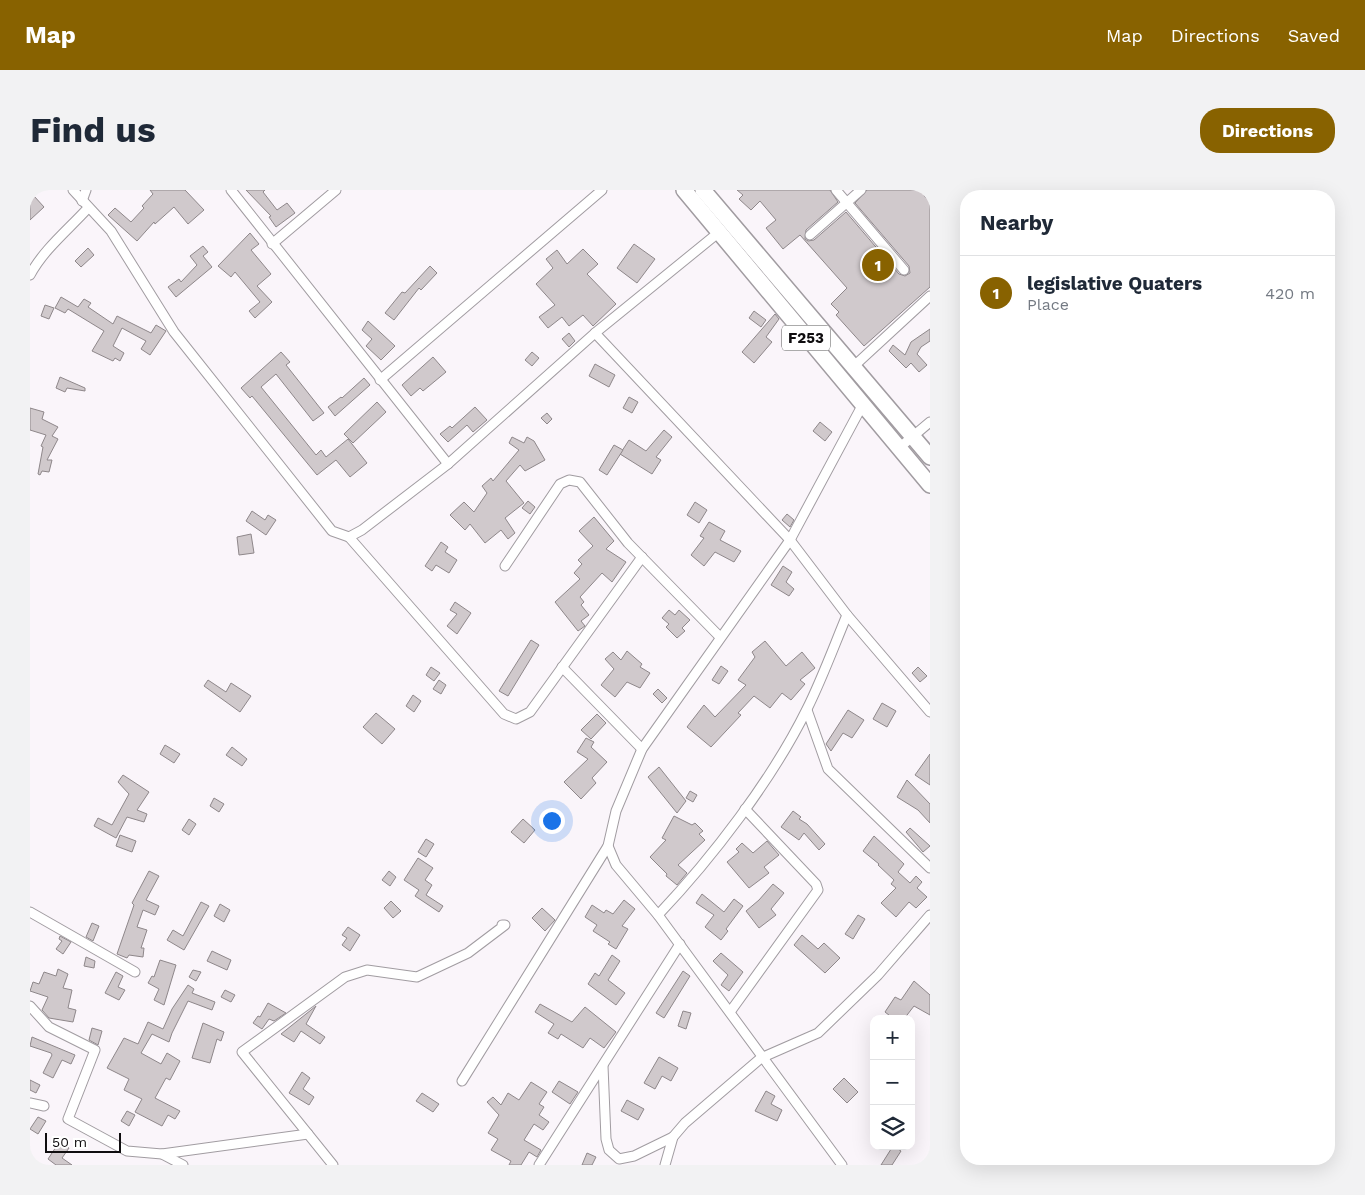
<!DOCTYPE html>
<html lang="en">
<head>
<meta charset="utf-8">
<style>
	body { margin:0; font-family:"Work Sans",sans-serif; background:#f2f2f3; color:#1f2937 }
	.controls { position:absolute; right:15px; bottom:15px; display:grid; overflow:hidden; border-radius:10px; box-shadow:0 5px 20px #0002 }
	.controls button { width:45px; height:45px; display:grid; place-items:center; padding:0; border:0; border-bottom:1px solid #e0e1e3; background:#fff; color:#1f2937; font:25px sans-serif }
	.scale { position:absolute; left:15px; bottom:12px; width:76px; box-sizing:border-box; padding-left:5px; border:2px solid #0f0d0f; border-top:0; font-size:14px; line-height:18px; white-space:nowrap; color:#0f0d0f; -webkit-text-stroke:4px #fff; paint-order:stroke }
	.you { position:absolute; left:521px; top:630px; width:18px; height:18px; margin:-12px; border:4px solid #fff; border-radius:50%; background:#1a73e8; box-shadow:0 0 0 8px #1a73e833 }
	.badge { display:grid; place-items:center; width:32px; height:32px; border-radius:50%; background:#886200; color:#fff; font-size:16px; font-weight:700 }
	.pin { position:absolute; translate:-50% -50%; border:2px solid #fff; box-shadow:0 1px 5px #0006 }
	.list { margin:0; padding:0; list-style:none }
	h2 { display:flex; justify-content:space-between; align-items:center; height:65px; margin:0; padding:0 20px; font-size:21px }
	h2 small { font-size:16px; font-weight:400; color:#747a83 }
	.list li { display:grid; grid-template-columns:32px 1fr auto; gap:15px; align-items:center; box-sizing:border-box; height:75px; padding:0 20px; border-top:1px solid #e0e1e3 }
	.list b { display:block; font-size:19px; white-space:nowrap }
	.list p { margin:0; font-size:16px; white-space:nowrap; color:#747a83 }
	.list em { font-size:16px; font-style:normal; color:#747a83 }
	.icon { flex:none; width:28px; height:28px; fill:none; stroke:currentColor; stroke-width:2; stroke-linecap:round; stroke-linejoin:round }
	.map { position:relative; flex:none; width:900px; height:975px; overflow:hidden; border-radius:20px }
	header { display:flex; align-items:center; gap:30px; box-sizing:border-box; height:70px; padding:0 25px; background:#886200; color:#fff }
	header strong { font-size:24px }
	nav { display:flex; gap:28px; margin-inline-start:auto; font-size:18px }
	.intro { display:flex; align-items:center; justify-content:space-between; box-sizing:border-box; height:120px; padding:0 30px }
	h1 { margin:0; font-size:35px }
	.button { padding:12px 22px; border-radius:20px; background:#886200; color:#fff; font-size:18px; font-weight:700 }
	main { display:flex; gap:30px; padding:0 30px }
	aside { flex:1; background:#fff; border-radius:20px; box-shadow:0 5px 20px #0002 }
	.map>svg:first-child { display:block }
	.building { fill:#d0c9cc; stroke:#8e878a }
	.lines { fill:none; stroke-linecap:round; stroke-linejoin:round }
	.minor-casing { stroke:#a19ca1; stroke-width:11 }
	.primary-casing { stroke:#a19ca1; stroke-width:18 }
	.minor { stroke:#fff; stroke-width:9 }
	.primary { stroke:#fff; stroke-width:15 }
	.labels { text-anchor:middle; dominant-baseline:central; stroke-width:4; stroke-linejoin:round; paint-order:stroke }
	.shield { fill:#fff; stroke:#575657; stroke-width:1 }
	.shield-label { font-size:15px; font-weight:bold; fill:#0f0d0f }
</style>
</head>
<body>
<header>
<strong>Map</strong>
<nav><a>Map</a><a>Directions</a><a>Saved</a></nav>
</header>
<div class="intro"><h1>Find us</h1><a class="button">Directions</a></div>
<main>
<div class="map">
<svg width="900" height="975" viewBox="0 0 900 975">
	<rect width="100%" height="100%" fill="#faf5fa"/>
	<!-- building -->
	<g class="building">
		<polygon points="120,0 155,0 174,20 158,34 144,17 125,34 124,32 107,51 78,25 85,18 101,32 114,18 112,16 123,4"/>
		<polygon points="216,0 235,0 233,2 247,20 257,13 265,23 246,37 239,27 241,26"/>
		<polygon points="707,0 800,0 808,12 776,40 775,49 778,51 784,50 816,22 869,84 875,86 880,83 879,76 825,13 837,0 892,0 895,7 900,9 900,97 834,156 806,125 809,122 801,114 817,98 770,45 753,59 736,38 746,30 730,11 721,20 709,9 713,5"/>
		<polygon points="4,6 14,17 0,30 0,10"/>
		<polygon points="220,43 229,54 221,60 241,84 227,96 242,112 225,128 219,121 230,112 205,82 201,87 188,76"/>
		<polygon points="604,54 625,69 607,93 587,78"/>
		<polygon points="173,56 178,62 173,66 182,77 146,107 138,97 149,89 151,92 167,75 160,66"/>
		<polygon points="58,58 64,65 51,77 45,71"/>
		<polygon points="553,59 568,74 557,84 586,114 563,136 553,125 539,136 532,127 518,138 509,127 525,115 506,94 523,78 516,69 527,60 537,74"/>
		<polygon points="400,76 407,83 391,100 389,98 364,130 355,123 372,102 375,103"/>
		<polygon points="31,107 48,117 54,109 61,113 58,117 83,134 87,126 121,143 126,135 136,141 120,165 111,159 116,151 92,138 83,156 94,163 90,171 85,168 83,171 62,161 74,141 38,119 35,123 25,118"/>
		<polygon points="15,115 24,118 19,129 11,126"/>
		<polygon points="724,121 736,130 731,137 719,128"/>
		<polygon points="745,124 749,129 736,147 742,152 724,173 712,162"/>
		<polygon points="338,131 365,156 351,170 336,156 342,149 332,140"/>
		<polygon points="900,139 900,151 891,157 887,164 897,175 889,182 881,173 876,178 859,161 863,155 875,165 881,152"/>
		<polygon points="539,143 545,151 539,157 532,149"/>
		<polygon points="251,162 260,172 256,175 294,223 283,231 246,184 231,197 286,265 291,260 296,267 318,249 337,273 320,287 306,270 287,285 222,206 220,208 211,198"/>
		<polygon points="502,162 509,168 502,176 495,170"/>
		<polygon points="403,167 416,182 393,201 390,198 381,206 372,195"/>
		<polygon points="565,174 585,185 579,197 559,186"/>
		<polygon points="30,187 55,198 55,201 37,198 35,202 26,198"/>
		<polygon points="334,188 340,195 305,226 298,217 311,207 312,208"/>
		<polygon points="599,207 608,212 602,223 593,218"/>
		<polygon points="347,212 356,222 323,253 314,244"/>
		<polygon points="445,217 457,230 443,242 437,235 418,252 410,244 420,236 422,238"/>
		<polygon points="0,218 14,222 12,229 28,237 22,246 28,249 17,270 22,270 19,282 12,281 10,285 8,284 13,257 11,256 16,245 0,240"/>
		<polygon points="517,223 522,229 517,234 511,228"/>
		<polygon points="790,232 802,242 795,251 783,241"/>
		<polygon points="634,240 642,247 626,267 631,270 622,284 590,264 599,250 616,261"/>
		<polygon points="482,247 494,253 497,247 504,251 515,270 495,281 490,275 476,291 494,313 475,328 485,343 478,349 471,340 455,353 440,334 435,340 420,325 434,312 444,322 457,303 452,296 461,288 463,291 489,260 479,253"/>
		<polygon points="584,255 593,260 577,285 569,280"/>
		<polygon points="498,311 505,317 500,324 492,318"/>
		<polygon points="665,312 677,320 669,333 657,325"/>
		<polygon points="222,321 235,330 238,325 246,330 236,345 216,331"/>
		<polygon points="757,324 764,330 760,337 752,330"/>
		<polygon points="564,327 584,351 576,359 596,372 582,392 572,383 550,407 554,412 551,415 559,425 551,431 555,436 548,441 525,412 550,389 544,383 552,374 548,370 563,356 549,341"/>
		<polygon points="679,332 695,341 690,350 711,361 704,372 685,362 674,376 661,365 674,348 670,346"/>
		<polygon points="221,344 224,363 209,365 207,347"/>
		<polygon points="411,352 418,357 415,362 427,370 419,383 406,375 402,381 395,376"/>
		<polygon points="753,376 762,382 756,392 764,399 759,406 741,395"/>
		<polygon points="425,412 441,423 427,444 417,436 427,424 420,420"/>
		<polygon points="639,420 645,425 649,420 660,430 652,438 655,441 647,448 636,437 639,434 632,428"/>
		<polygon points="501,450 509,455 478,506 469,501"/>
		<polygon points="735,451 756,476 772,462 785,478 770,490 775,494 761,510 752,503 740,518 724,506 708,523 711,525 681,557 657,537 674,515 685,527 716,495 708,490 725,467 722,462"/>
		<polygon points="597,461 612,474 610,477 620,483 610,498 597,492 585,507 571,495 584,479 575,469 583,462 591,470"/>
		<polygon points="691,476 698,481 689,494 682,490"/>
		<polygon points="401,477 410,483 404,491 396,485"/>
		<polygon points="888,477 897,486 890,492 882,483"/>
		<polygon points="178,490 196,502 201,493 221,506 210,522 174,496"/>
		<polygon points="409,490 416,495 411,504 403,499"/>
		<polygon points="628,499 637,508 632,513 623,504"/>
		<polygon points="383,505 391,511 384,522 376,516"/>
		<polygon points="852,513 866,521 857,537 843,529"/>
		<polygon points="818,520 834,530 822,548 813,543 801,561 796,554"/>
		<polygon points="346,523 365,539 352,554 333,537"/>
		<polygon points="567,524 576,533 561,549 551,540"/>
		<polygon points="556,548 564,552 561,557 577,572 562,588 566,593 551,609 534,592 558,569 547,562"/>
		<polygon points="135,555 150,564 144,573 130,564"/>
		<polygon points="202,557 217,569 212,576 196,565"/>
		<polygon points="900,564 900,595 885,585"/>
		<polygon points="629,577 656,611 647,623 618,587"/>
		<polygon points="93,585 119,602 107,620 117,624 114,632 97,627 86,648 64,636 68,628 82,635 99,604 88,592"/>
		<polygon points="877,590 900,614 900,633 888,620 867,607"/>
		<polygon points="660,601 667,605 663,612 656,608"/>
		<polygon points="184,608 194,614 189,622 180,616"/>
		<polygon points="763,621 771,627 769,629 777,634 795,654 789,660 774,643 769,650 751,637"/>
		<polygon points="644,626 662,635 665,633 673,641 669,644 675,650 648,675 657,683 647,695 636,686 637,684 620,667 636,650 632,648"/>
		<polygon points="159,629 166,634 159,645 152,640"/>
		<polygon points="493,629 505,640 494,653 481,642"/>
		<polygon points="880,638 900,656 893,662 876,642"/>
		<polygon points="90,645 106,651 102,662 86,656"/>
		<polygon points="844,646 874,674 868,682 880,693 886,686 892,692 887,698 897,707 886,718 879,712 866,727 851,713 866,698 861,694 864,690 848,675 849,674 833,661"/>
		<polygon points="396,649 404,654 396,667 388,662"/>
		<polygon points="737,651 749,665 734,677 739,683 719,698 697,672 709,662 706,659 712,653 723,663"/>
		<polygon points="388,668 403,678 395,690 402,695 396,705 413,716 409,722 385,706 389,700 374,690"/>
		<polygon points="119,681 129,686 116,710 129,716 125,725 113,720 107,737 117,740 111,758 114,758 113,767 99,765 97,768 87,764 104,715 102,713"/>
		<polygon points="359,681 366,687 360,696 352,690"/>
		<polygon points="743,694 754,703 741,719 746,725 729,738 716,721 729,710"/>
		<polygon points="672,704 694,722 704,709 713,716 696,739 698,741 691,750 675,737 684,725 666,713"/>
		<polygon points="594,710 605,719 592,736 598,739 586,759 578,754 580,752 563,741 567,735 555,727 562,715 574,723 576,720 583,724"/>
		<polygon points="361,711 371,721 363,728 354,718"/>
		<polygon points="171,712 179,716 154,760 137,750 143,740 153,746"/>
		<polygon points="190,714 200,720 194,732 184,726"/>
		<polygon points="512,718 525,730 515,741 502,728"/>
		<polygon points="828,725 835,729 823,749 815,744"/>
		<polygon points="62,733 69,736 63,751 56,747"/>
		<polygon points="318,737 330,745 320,761 312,755 317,748 312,745"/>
		<polygon points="772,745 788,759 794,753 810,768 795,783 764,755"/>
		<polygon points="30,746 41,752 33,764 26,759 32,751 29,749"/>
		<polygon points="182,761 201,770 197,780 177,771"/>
		<polygon points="691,763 713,782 699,801 691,795 698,785 683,771"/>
		<polygon points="582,765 590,771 578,790 595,803 586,815 558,794 565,783 569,786"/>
		<polygon points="56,767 65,771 64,778 54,776"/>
		<polygon points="130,770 146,775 134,815 124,810 129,799 118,793 122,786 124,787"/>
		<polygon points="28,779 38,784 33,798 42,800 38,818 46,820 43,832 19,828 12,820 18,807 0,801 3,792 9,794 14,782 26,786"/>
		<polygon points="163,780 171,782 166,791 159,787"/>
		<polygon points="653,781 660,786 634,828 626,823"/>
		<polygon points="86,782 93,786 88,797 95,800 89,810 75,803"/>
		<polygon points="884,791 900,805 900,825 884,816 874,829 864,829 855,822 865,807 871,810"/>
		<polygon points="158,795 164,799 162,803 185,812 182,820 158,811 142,843 139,852 122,844 111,863 131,874 137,863 150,871 140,890 136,888 125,908 150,921 145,929 138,925 132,936 105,922 112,909 94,900 99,889 77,878 94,848 108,854 118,832 133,839 142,819"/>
		<polygon points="195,800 205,805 201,812 191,807"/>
		<polygon points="238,813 256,823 244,831 239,829 232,839 223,833 228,826 230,827"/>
		<polygon points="510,814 542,832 555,817 586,842 574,858 560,848 553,858 531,844 528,849 518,843 524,834 505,822"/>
		<polygon points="286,816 276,834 295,847 290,854 271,841 264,852 251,844"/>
		<polygon points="653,821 661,823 656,839 648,836"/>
		<polygon points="173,833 194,842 191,851 187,849 180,873 162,868"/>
		<polygon points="62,838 72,841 68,855 59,850"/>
		<polygon points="2,847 45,865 41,874 32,870 23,888 13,883 22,865 21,863 0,856"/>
		<polygon points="629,867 648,878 641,891 632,886 625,899 614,893"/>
		<polygon points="272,882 280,888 273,899 284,907 279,915 259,903"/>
		<polygon points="814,888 828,902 817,913 803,899"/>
		<polygon points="0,890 10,895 6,903 0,900"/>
		<polygon points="529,891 548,902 540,914 522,902"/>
		<polygon points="501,892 517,902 509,914 514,917 509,925 519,932 513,940 504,934 494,950 511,960 507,967 499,962 491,975 479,975 481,971 461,960 468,949 458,943 469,925 457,912 463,907 471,915 478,903 489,910"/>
		<polygon points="736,901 745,906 741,914 752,920 747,931 725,921"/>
		<polygon points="392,903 409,914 403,922 386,911"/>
		<polygon points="597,910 614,919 608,930 591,921"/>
		<polygon points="97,921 105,925 99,936 91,931"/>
		<polygon points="8,927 16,931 8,944 0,939"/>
		<polygon points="30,951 39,958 32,968 42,975 26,975 18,969"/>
		<polygon points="863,956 871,961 862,975 851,975"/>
		<polygon points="557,963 566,967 562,975 552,975"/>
	</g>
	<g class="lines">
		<!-- minor casing -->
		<g class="minor-casing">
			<g id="minor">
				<polyline points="43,0 81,41 144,142 302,341 319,347 332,340 418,274 565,143 688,43"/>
				<polyline points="201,0 418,274"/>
				<polyline points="806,0 874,80"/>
				<polyline points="898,0 900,3"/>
				<polyline points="52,11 56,0"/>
				<polyline points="780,45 831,0"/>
				<polyline points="242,54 306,0"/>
				<path d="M0,85c14,-26 38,-45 58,-67"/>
				<polyline points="565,143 760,350 817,425 900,522"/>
				<polyline points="823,177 900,106"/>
				<polyline points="350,190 572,0"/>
				<polyline points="869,258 900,232"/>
				<polyline points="319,347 474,524 486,529 500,522 612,367"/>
				<polyline points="475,376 530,294 539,290 550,292 598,353 690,447"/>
				<polyline points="532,477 612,559"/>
				<polyline points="777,520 798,579 900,678"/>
				<polyline points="578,656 586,675 628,725 812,975"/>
				<polyline points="0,722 105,782"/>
				<path d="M628,725c54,-57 114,-135 149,-206 15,-30 27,-63 40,-94"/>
				<polyline points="0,816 19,837 65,860 38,929 97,961 132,964 153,975"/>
				<polyline points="700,822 788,700 786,694 715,619"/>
				<polyline points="573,876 576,949 579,960 589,969 604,966 643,947"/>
				<polyline points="432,891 578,656 586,621 612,559 760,350 833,214"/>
				<polyline points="0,913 14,916"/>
				<polyline points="132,964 278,944"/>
				<polyline points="303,975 212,862 315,787 337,780 387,787 438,763 475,735 472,735"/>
				<polyline points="509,975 650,754"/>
				<polyline points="635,975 643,947 655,933 731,868 788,843 848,785 900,725"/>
			</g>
		</g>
		<!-- primary casing -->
		<g class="primary-casing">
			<g id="primary">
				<polyline points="654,0 900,295"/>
				<polyline points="673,0 900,267"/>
			</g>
		</g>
		<!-- minor -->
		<use href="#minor" class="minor"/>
		<!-- primary -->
		<use href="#primary" class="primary"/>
	</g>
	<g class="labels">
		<!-- shield labels -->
		<rect class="shield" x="752" y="135.5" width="48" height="25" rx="4"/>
		<g class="shield-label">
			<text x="776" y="148">F253</text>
		</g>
	</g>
</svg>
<div class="controls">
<button>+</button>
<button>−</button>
<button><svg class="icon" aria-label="layers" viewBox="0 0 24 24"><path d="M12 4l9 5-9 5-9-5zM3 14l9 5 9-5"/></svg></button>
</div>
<div class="scale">50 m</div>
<div class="you"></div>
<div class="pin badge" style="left:848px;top:75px">1</div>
</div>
<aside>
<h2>Nearby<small></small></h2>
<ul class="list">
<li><span class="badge">1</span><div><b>legislative Quaters</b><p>Place</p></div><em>420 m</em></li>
</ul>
</aside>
</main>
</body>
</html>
